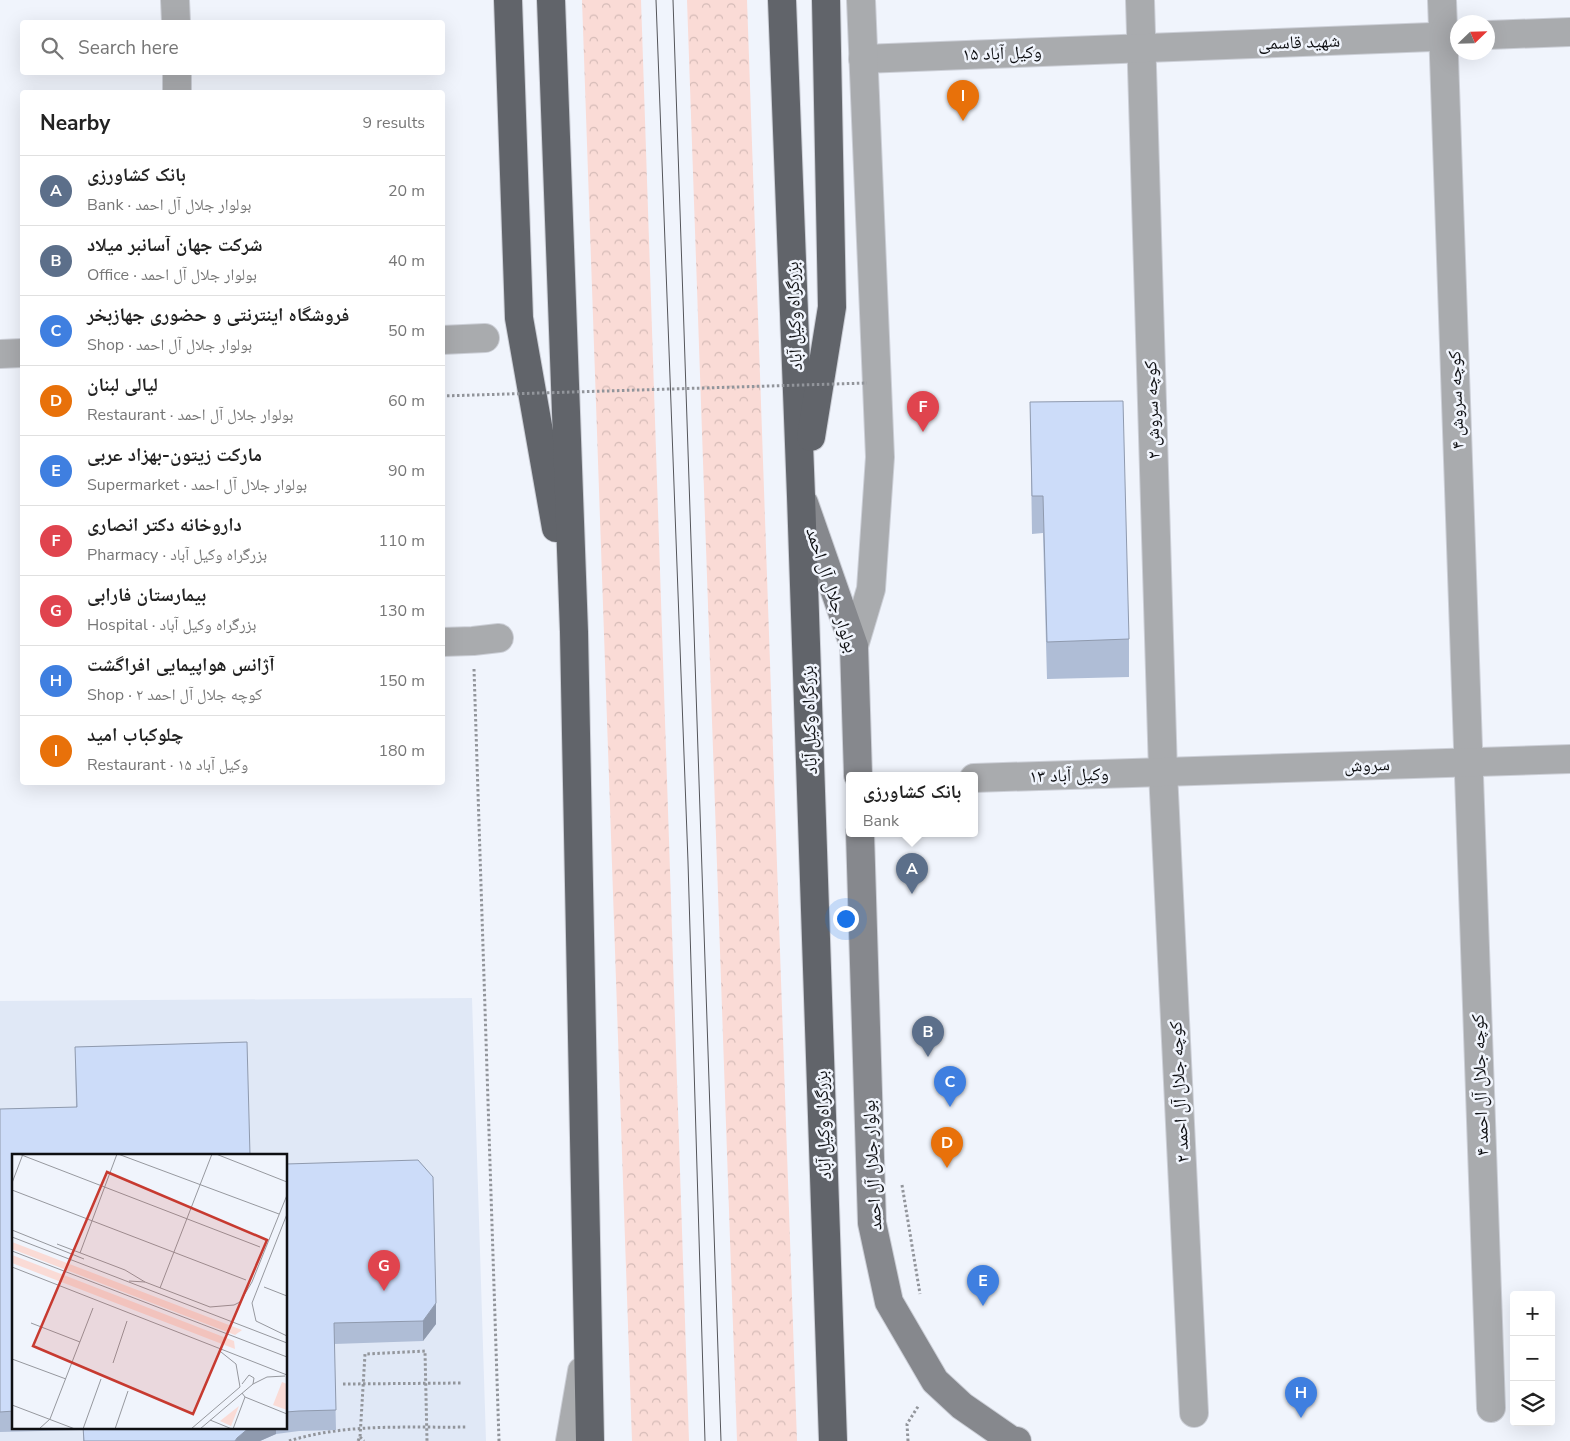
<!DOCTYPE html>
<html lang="en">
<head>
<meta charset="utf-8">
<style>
	body { margin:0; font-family:"Nunito Sans","Noto Naskh Arabic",sans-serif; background:#f2f2f2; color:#222 }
	.controls { position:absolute; right:15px; bottom:15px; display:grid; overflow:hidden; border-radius:5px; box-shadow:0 5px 20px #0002 }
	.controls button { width:45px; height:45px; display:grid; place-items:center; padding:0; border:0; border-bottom:1px solid #e0e0e0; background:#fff; color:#222; font:25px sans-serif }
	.compass { position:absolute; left:1450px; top:15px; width:45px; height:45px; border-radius:50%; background:#fff; box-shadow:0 5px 20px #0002; rotate:67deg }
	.you { position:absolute; left:845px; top:918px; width:18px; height:18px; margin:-12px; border:4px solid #fff; border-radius:50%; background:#1a73e8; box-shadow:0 0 0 8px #1a73e833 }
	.badge { display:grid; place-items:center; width:32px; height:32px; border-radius:50%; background:#1a73e8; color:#fff; font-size:16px; font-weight:700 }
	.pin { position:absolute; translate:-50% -41px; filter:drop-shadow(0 1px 2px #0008) }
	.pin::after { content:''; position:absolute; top:26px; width:18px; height:15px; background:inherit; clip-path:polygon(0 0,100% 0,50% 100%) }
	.popup { position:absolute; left:846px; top:772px; width:132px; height:65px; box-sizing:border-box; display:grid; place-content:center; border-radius:5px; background:#fff; filter:drop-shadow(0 1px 4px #0005); font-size:16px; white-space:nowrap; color:#767676 }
	.popup b { font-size:19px; color:#222 }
	.popup::after { content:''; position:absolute; left:50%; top:100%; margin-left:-10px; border:10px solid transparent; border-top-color:#fff }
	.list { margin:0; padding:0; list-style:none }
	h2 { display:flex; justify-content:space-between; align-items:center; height:65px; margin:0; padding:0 20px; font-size:21px }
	h2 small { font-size:16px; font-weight:400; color:#767676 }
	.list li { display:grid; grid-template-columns:32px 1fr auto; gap:15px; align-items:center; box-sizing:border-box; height:70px; padding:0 20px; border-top:1px solid #e0e0e0 }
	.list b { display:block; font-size:19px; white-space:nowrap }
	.list p { margin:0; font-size:16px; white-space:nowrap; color:#767676 }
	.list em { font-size:16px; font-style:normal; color:#767676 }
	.icon { flex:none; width:28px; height:28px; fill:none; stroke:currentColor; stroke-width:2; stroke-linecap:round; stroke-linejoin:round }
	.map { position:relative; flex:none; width:1570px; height:1441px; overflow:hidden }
	.search { position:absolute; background:#fff; box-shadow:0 5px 20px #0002; left:20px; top:20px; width:425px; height:55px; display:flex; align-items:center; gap:12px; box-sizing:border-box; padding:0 18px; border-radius:5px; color:#767676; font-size:19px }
	.panel { position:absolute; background:#fff; box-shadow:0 5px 20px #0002; left:20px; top:90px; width:425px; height:695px; border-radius:5px }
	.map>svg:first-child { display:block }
	.built { fill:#e0e8f6; fill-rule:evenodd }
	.forest { fill:url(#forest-crowns) }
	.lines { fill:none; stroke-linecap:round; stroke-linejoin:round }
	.minor-casing { stroke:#cccfd7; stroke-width:30 }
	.tertiary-casing { stroke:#cccfd7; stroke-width:30 }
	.secondary-casing { stroke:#cccfd7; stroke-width:30 }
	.trunk-casing { stroke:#cccfd7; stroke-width:30 }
	.path { stroke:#92959b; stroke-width:3; stroke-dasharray:2.5 2.5; stroke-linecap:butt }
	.minor { stroke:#a9abae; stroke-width:28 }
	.tertiary { stroke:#a9abae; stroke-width:28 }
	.secondary { stroke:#86888d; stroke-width:28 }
	.trunk { stroke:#61646a; stroke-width:28 }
	.tram { stroke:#55565b; stroke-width:1 }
	.path-bridge { stroke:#92959b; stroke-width:3; stroke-dasharray:2.5 2.5; stroke-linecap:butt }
	.wall { fill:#afbdd6 }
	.shaded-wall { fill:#8f9aae }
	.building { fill:#ccdcf9; stroke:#8f9aae }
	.labels { text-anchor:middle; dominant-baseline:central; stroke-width:5; stroke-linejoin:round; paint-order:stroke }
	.street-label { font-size:18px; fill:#0e0f12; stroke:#f0f4fc }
	.inset-road { fill:none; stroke:#96989e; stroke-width:1 }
	.view { fill:#c73a30; fill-opacity:0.15; stroke:#c73a30; stroke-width:2.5 }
	.inset-edge { fill:none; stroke:#0e0f12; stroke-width:2.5 }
</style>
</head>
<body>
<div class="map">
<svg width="1570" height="1441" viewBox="0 0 1570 1441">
	<defs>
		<pattern id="forest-crowns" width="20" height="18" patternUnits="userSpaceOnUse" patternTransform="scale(1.25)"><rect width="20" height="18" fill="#fadbd6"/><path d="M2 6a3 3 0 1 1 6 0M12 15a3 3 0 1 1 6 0" fill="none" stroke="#d5bbb7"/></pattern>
	</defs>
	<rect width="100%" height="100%" fill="#f0f4fc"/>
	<!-- built -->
	<path class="built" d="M472,998l14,443h-486v-440zM14,1155h272v272h-272z"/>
	<!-- forest -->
	<g class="forest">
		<polygon points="582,0 641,0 689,1441 632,1441"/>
		<polygon points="687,0 747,0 797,1441 737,1441"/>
	</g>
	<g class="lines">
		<!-- minor casing -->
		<g class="minor-casing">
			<g id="minor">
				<polyline points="175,0 176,22"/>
				<polyline points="1140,0 1163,772 1194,1413"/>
				<polyline points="1442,0 1491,1408"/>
				<polyline points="1488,35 1570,32"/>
				<polyline points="863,59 1458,36"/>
				<polyline points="177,72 177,92"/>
				<polyline points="442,340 485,338"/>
				<polyline points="0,354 22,353"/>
				<polyline points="442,642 473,641 499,638"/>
				<polyline points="854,646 871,589 880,457 861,0"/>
				<polyline points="974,778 1570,759"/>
			</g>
		</g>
		<!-- tertiary casing -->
		<g class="tertiary-casing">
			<polyline id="tertiary" points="570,1441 582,1371"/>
		</g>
		<!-- secondary casing -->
		<g class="secondary-casing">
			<g id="secondary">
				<polyline points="804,503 854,646 858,775"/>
				<polyline points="860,833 872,1223 889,1302 935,1381 962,1406 1011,1440 1017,1441"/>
			</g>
		</g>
		<!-- trunk casing -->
		<g class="trunk-casing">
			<g id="trunk">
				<polyline points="508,0 519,318 556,528"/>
				<polyline points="551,0 574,632 590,1441"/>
				<polyline points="782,0 801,496 833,1441"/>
				<polyline points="811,437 832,307 826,0"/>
			</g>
		</g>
		<!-- path -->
		<g class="path">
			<polyline points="474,669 499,1441"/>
			<polyline points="902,1185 920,1294"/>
			<polyline points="343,1384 463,1383"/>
			<polyline points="360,1437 364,1441"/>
			<path d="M289,1441c57,-18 119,-13 178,-14"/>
			<polyline points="358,1441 360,1437 365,1354 425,1351 427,1441"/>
			<polyline points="908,1441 907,1424 919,1405"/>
		</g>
		<!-- minor -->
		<use href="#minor" class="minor"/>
		<!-- tertiary -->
		<use href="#tertiary" class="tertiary"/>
		<!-- secondary -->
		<use href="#secondary" class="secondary"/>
		<!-- trunk -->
		<use href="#trunk" class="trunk"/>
		<!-- tram -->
		<g class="tram">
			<polyline points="656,0 688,862 705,1441"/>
			<polyline points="673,0 721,1441"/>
		</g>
		<!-- path-bridge -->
		<polyline class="path-bridge" points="442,396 867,383"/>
	</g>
	<!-- wall -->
	<g class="wall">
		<polygon points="1030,402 1129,639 1129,677 1047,679 1043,533 1032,534"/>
		<polygon points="247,1042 14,1155 14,1427 286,1427 286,1164 436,1324 423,1341 334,1344 336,1430 299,1431 276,1434 260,1441 83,1441 83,1430 0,1432 0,1109 76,1107 75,1047"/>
	</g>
	<!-- shaded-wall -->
	<g class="shaded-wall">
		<polygon points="436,1303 436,1324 423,1341 423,1321"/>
		<polygon points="250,1427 276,1427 276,1434 260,1441 235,1441 237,1438"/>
	</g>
	<!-- building -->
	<g class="building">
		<polygon points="1123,401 1129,639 1047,642 1043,496 1032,496 1030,402"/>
		<polygon points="247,1042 250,1155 14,1155 14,1411 0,1412 0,1109 77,1107 75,1047"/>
		<polygon points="418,1160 433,1177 436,1303 423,1321 334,1323 336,1410 299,1411 286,1412 286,1164"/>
		<polygon points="83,1427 250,1427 237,1438 235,1441 84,1441"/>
	</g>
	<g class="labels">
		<!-- street labels -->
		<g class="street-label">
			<text transform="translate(1299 42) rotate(-2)">شهید قاسمی</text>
			<text transform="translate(1002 53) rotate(-2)">۱۵ وکیل آباد</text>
			<text transform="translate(794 316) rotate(-92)">بزرگراه وکیل آباد</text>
			<text transform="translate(1456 400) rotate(-92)">کوچه سروش ۴</text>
			<text transform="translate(1152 410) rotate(-92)">کوچه سروش ۲</text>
			<text transform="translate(832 590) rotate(72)">بولوار جلال آل احمد</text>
			<text transform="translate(809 720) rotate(-92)">بزرگراه وکیل آباد</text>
			<text transform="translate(1367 765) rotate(-2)">سروش</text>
			<text transform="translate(1069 775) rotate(-2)">۱۳ وکیل آباد</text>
			<text transform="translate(1480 1085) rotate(-92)">کوچه جلال آل احمد ۴</text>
			<text transform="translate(1179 1092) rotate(-93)">کوچه جلال آل احمد ۲</text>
			<text transform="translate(823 1125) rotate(-92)">بزرگراه وکیل آباد</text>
			<text transform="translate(872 1165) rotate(-93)">بولوار جلال آل احمد</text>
		</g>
	</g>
	<!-- overview -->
	<g transform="translate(12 1154)">
		<rect width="275" height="275" fill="#f0f4fc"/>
		<path d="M270,228l5,2v26l-14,-5zM227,252l-8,20 -11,-5z" fill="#fadbd6"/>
		<path d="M0,88l230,88 -7,5 -223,-86zM0,101l222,86 1,8 -223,-86z" fill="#fadbd6"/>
		<path class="inset-road" d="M7,0l241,93M106,0l161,60M204,0l71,28M0,29l11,-29M0,36l234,90M275,60l-35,89 4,18 31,15M0,76l72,29M0,83l275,106M45,90l68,26 20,12M0,97l275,106M68,99l37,-99M0,113l275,108M117,127l16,1 65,25 24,-2 6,-3 12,-20 35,-87M252,133l23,9M148,134l52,-134M19,169l49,19M0,205l54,20M101,209l14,-42M230,230l7,-9 5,3 -1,6M230,239l3,4 42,17M0,251l63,24M198,266l22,9M27,275l11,-10 43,-111M71,275l18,-50M103,275l13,-38M179,275l49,-42 -4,-23 -15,-12M188,275l53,-45 14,-7 18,-1M221,275l12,-32"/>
		<path class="view" d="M95,18l160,68 -74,174 -160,-68z"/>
		<rect width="275" height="275" class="inset-edge"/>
	</g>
</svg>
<div class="controls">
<button>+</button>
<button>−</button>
<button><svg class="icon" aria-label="layers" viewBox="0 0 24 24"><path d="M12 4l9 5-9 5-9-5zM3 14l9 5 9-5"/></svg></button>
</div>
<svg class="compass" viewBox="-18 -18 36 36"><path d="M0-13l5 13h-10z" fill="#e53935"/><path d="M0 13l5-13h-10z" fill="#767676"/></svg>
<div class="you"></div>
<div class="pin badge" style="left:912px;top:894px;background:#5c6f8a">A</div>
<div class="popup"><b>بانک کشاورزی</b>Bank</div>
<div class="pin badge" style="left:928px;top:1057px;background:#5c6f8a">B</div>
<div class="pin badge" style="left:950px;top:1107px;background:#3f7fe0">C</div>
<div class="pin badge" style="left:947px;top:1168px;background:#e8710a">D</div>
<div class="pin badge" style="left:983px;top:1306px;background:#3f7fe0">E</div>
<div class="pin badge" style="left:923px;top:432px;background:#e0444e">F</div>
<div class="pin badge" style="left:384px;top:1291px;background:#e0444e">G</div>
<div class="pin badge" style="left:1301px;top:1418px;background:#3f7fe0">H</div>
<div class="pin badge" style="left:963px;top:121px;background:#e8710a">I</div>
<div class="search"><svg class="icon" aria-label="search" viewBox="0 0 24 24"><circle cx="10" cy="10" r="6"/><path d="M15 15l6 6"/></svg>Search here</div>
<section class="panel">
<h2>Nearby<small>9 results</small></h2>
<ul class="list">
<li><span class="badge" style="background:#5c6f8a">A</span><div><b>بانک کشاورزی</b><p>Bank · بولوار جلال آل احمد</p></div><em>20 m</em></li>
<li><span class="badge" style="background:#5c6f8a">B</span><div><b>شرکت جهان آسانبر میلاد</b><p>Office · بولوار جلال آل احمد</p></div><em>40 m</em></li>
<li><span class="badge" style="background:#3f7fe0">C</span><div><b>فروشگاه اینترنتی و حضوری جهازبخر</b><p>Shop · بولوار جلال آل احمد</p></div><em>50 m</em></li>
<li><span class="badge" style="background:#e8710a">D</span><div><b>لیالی لبنان</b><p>Restaurant · بولوار جلال آل احمد</p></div><em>60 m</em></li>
<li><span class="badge" style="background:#3f7fe0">E</span><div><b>مارکت زیتون-بهزاد عربی</b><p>Supermarket · بولوار جلال آل احمد</p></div><em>90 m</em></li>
<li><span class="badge" style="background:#e0444e">F</span><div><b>داروخانه دکتر انصاری</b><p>Pharmacy · بزرگراه وکیل آباد</p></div><em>110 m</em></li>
<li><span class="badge" style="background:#e0444e">G</span><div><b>بیمارستان فارابی</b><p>Hospital · بزرگراه وکیل آباد</p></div><em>130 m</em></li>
<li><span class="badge" style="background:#3f7fe0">H</span><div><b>آژانس هواپیمایی افراگشت</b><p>Shop · کوچه جلال آل احمد ۲</p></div><em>150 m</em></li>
<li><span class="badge" style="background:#e8710a">I</span><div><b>چلوکباب امید</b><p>Restaurant · ۱۵ وکیل آباد</p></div><em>180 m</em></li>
</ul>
</section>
</div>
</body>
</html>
